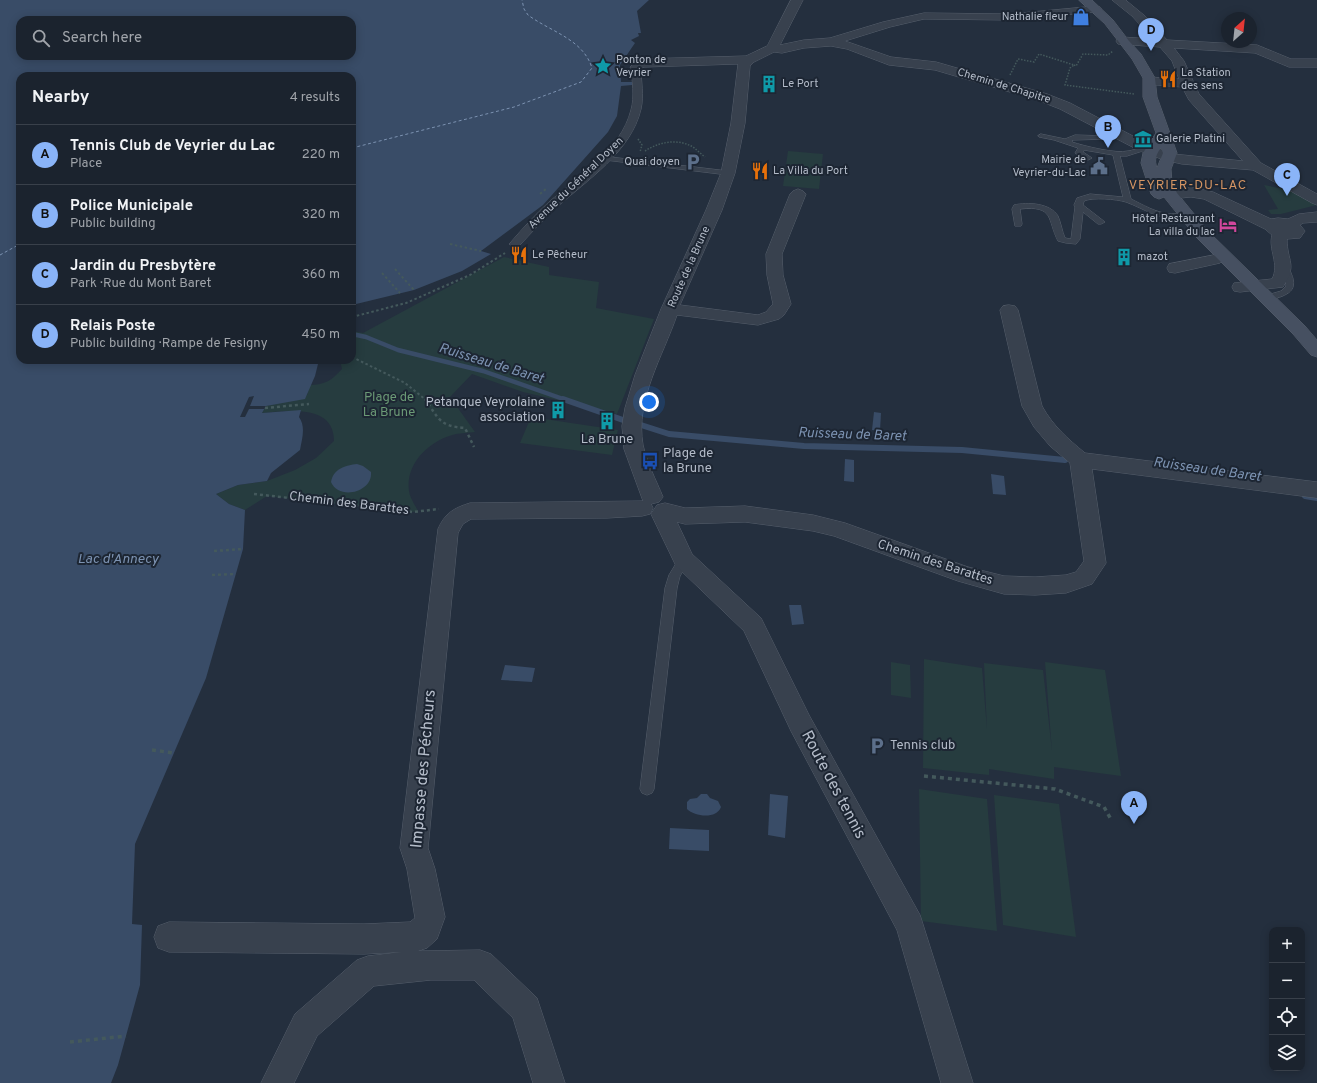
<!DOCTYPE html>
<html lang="en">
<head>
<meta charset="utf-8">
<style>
	body { margin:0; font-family:Overpass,sans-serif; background:#282f3a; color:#f1f3f6 }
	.controls { position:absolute; right:12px; bottom:12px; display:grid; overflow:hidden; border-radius:8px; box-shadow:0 2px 10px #0003 }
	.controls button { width:36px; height:36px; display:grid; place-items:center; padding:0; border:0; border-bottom:1px solid #39404a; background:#1b232e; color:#f1f3f6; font:20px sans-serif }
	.compass { position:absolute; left:1221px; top:12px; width:36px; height:36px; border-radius:50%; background:#1b232e; box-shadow:0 2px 10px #0003; rotate:27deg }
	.you { position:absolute; left:649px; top:402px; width:14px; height:14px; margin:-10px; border:3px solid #fff; border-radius:50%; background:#1a73e8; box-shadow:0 0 0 6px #1a73e833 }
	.badge { display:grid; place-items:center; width:26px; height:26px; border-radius:50%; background:#8ab4f8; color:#111; font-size:13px; font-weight:700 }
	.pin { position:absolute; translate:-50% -33px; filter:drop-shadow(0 1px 2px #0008) }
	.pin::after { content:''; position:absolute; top:21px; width:14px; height:12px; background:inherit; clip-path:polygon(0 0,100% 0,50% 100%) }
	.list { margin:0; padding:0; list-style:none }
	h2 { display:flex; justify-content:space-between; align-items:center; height:52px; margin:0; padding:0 16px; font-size:17px }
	h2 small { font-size:13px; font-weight:400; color:#a0a4aa }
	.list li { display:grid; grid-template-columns:26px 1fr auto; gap:12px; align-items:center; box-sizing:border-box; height:60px; padding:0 16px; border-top:1px solid #39404a }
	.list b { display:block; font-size:15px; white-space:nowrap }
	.list p { margin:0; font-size:13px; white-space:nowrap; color:#a0a4aa }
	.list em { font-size:13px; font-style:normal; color:#a0a4aa }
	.icon { flex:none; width:22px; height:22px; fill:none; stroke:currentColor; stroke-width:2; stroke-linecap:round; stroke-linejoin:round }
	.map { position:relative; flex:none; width:1317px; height:1083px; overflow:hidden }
	.search { position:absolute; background:#1b232e; box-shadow:0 2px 10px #0003; left:16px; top:16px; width:340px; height:44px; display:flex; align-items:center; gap:10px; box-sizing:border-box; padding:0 14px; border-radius:12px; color:#a0a4aa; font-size:15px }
	.panel { position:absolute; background:#1b232e; box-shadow:0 2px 10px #0003; left:16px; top:72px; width:340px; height:292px; border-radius:12px }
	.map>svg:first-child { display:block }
	.green { fill:#263c3f }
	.water { fill:#394c67; fill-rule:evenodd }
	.pier { fill:#242f3e }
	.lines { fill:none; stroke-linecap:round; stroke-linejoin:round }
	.stream-far1 { stroke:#394c67; stroke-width:4.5 }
	.stream { stroke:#394c67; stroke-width:6 }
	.ferry { stroke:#7c92b1; stroke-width:1; stroke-dasharray:3 2.5; stroke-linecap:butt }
	.service-casing { stroke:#565f6c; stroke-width:1 }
	.pedestrian-casing { stroke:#565f6c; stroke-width:1 }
	.minor-casing { stroke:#565f6c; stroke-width:1 }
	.secondary-casing { stroke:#565f6c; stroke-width:1 }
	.path-far3 { stroke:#44595c; stroke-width:1.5; stroke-dasharray:1.5 1.5; stroke-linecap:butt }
	.path-far2 { stroke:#44595c; stroke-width:2; stroke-dasharray:2.5 2.5; stroke-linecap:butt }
	.path-far1 { stroke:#44595c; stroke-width:2.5; stroke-dasharray:3 3; stroke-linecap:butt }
	.path { stroke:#44595c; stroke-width:3.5; stroke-dasharray:4 4; stroke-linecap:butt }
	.service { fill:#38414e; fill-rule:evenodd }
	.pedestrian { fill:#38414e; fill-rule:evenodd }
	.minor { fill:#38414e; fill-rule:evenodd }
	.secondary { fill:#465061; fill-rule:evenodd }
	.labels { text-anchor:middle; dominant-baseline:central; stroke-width:4; stroke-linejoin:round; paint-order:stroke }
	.far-poi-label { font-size:11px; fill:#b4bcc9; stroke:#1d2633; text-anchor:start }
	.far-street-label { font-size:11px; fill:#b4bcc9; stroke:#1d2633 }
	.far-quarter-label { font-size:13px; letter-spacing:1px; fill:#d59563; stroke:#1d2633 }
	.park-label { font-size:13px; fill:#6b9a76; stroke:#1d2633 }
	.poi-label { font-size:13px; fill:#b4bcc9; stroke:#1d2633; text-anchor:start }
	.street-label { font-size:13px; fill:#b4bcc9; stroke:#1d2633 }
	.water-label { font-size:14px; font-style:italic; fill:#7c92b1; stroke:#1d2633 }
	.near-street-label { font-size:16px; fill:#b4bcc9; stroke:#1d2633 }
</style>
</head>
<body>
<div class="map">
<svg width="1317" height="1083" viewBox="0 0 1317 1083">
	<rect width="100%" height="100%" fill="#242f3e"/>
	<!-- green -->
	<g class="green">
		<polygon points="788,151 823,154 819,189 783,186"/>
		<polygon points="1264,185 1294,191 1317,204 1317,205 1281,214 1271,214 1268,210 1278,209"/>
		<path d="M504,257l45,10v8l50,7 -3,26 58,11 -37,95 -94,-22 -51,-18 -22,23 25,35c-7,1 -13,1 -19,2 -26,6 -51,29 -47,57 1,7 6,14 9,20l-5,1 -146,-16 -22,14 -16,-6 -13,-10 22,-9 29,-4 28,-11 21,-12 18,-17c0,-38 -47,-30 -72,-28l4,-7 41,-11 3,-10c15,0 22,-5 32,-16l-2,-9h12v-29l11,2z"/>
		<polygon points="531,417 618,430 612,455 520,443"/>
		<polygon points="924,659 982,668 987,730 984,663 1043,670 1052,751 1045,662 1105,670 1121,776 1054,767 1054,779 989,769 989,775 923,768"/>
		<polygon points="891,662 910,665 911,698 891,695"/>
		<polygon points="919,789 987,799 997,931 921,921"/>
		<polygon points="994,795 1059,804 1076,937 1003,925"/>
	</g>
	<!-- water -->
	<g class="water">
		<path d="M0,0h649l-12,11 4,22h-3l1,3 -8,4 4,3 -15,22 1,17h11v3l-11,1 -4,30 -9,16 -65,73 -62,46 10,3 -29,17 -48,19 -62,15v-229h-332v284h299l-4,16 -10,23 -39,7 -4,7 39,-3 -2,7c7,10 3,22 1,33l-29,23 -4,8 -29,4 -22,9 13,10 16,6 -2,39 -37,129 -71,166 -3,80 10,1 -2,60 -22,80 -7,18h-111zM20,20h332v36h-332z"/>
		<polygon points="874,412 881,413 880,431 872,430"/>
		<polygon points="845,459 854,460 854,482 844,481"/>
		<path d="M357,464l6,2 8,6c2,20 -32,29 -40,10 2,-13 15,-17 26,-18z"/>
		<polygon points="991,474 1004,476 1006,495 993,494"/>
		<polygon points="789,605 801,605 804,624 792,625"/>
		<polygon points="505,665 535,668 532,682 501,680"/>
		<path d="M701,794h6l3,4 8,3 3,6c-4,12 -26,10 -34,2v-7l3,-3 7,-1z"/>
		<polygon points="770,794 788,796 785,838 768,835"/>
		<polygon points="670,828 709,830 709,851 669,849"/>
	</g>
	<!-- pier -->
	<polygon class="pier" points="254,396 250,406 266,406 264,409 249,409 245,417 240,417 249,397"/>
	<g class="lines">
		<!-- stream-far1 -->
		<polyline class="stream-far1" points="352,334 366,337 398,350 483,371 566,400"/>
		<!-- stream -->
		<g class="stream">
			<polyline points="563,399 623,420"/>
			<polyline points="641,425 669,434 804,446 962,450 1065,460"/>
			<polyline points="1305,496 1317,498"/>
		</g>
		<!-- ferry -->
		<g class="ferry">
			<path d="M352,148l162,-41 67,-25 11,-14c-9,-29 -41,-36 -64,-53l-4,-6 -2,-9"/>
			<polyline points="0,255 20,244"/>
		</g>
		<!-- service casing -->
		<g class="service-casing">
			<g id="service">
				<path d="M1041,134l24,5 10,-4 34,1 3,2 -1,1 -39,1v2c12,4 44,12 56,9 9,-1 19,-8 27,-6v2l-28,9h-7l11,43c12,6 24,13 38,15 6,0 16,-2 21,2 -3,3 -7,3 -12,3 -21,0 -33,-10 -52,-17 -10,-3 -33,-5 -42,-1l-1,4 22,17 -4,2h-3l-15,-12 -3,27 -4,5 -10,-1 -8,-2c-11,-21 -3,-36 -38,-32l2,15 -1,2h-6l-3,-17 2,-4c14,-3 36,-2 44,11 3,7 4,15 7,22l6,1 4,-32 -1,-2 3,-7 13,-4 33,3 -10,-42 -29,-5 -1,2 9,6 -4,2c-4,-1 -10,-4 -13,-7l3,-5 -24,-8 -15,-3 -1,-1z"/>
				<polygon points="602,156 728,171 732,173 728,175 605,160 602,160"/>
				<path d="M1281,263h3c5,1 5,5 7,10 9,20 -7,23 -24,28l-3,-1 -1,-2 1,-2 17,-5 5,-5v-6l-6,-15z"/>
				<polygon points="684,556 688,557 690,560 680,576 677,588 654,789 652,793 647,795 642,793 640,789 665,588 669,575 680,557"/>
			</g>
		</g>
		<!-- pedestrian casing -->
		<g class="pedestrian-casing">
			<path id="pedestrian" d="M636,64l5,3c0,14 3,29 0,42 -10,43 -54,71 -84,98 -13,12 -26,26 -38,39h-8l-2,-2 2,-2c12,-14 25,-28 38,-40 30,-26 72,-52 82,-92 4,-14 1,-29 0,-43z"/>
		</g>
		<!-- minor casing -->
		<g class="minor-casing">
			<g id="minor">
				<path d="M791,0h12l-23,45 24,-5 26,-2 53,-16 41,-9 86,1 86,-8 4,1 2,2 -2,2 -4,1 -86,8 -86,-1 -34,8 -45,14 46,16 45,5 111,32 23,9 80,42 23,9 70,7 -54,-61 -7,-13 -37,-3 -1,-3 1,-3 5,-1 29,2 -7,-18 -12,-14 -42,-3 -2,-3 2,-3 4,-1 31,2 -21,-23 -20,-16h14l2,2 17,14 22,24 90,5 34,14h26v8h-28l-34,-14 -81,-5 10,13 15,33 62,69 56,31v11l-5,-2 -59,-33 -71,-6 -18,-4 -24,-9 -80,-42 -23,-9 -102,-30 -46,-5 -42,-16 -16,-3 -27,2 -22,5 -8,-1 -20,10 -4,4 -5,57 -10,50 -13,37 -42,95 78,10 8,-3 7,-8 -6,-29 -1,-21 24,-60 3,-3 5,-2 5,2 3,3 -24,60 1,21 8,29 -7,11 -5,4 -21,6 -81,-10c-14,41 -42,85 -34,130 4,18 13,35 20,52l-4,5 -8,2 2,4 -3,6 -8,2 -35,2 -136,1 -8,5 -5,9 -30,315 7,21 10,48 -8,22 -10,9 -9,3 62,-1 11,4 46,44 28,85h-32l-20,-65 -39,-38h-43l-57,6 -57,50 -23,47h-33l34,-69 62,-54 11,-4 34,-4 -38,2 -195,-2 -11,-4 -4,-11 4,-11 11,-4 195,2 46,-2 5,-4 -8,-49 -7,-21 38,-319c7,-16 16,-21 32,-26l173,-2 -19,-52 -2,-23 3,-18 10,-33 26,-66 45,-99 15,-37 10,-50 7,-59 -94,3 -8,4 -4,-1 -2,-3 7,-7 4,-1 105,-3 21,-10z"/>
				<path d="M1191,187l22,5 58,27 7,-1 10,1 11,-5 18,-2v10l-14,1 -3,2 5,6 -5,7 -13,1c0,23 11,25 -4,48l-43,5 -6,-1 -2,-4 2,-4 38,-4c8,-15 -4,-29 0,-44l-7,-6 -61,-30 -13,-2 -21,2 -5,-2 -3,-3 3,-3z"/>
				<polygon points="1214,255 1220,257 1222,260 1220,263 1175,273 1169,272 1167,268 1169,264"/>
				<path d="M1009,305l6,1 3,4 24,96c11,20 26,33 43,47l232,29v16l-225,-29 14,94 -14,21 -26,9 -31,2 -31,-1 -46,-13 -124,-45 -21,-5 -68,-9 -60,2 -8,-2 15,32 69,64 48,97 111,200 53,168h-32l-44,-153 -106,-199 -47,-100 -68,-65 -25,-52 6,-9 8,-2 20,5 60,-2 68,9 32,8 123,44 36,9 31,1 31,-2 10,-3 8,-11 -14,-98 -20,-17 -16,-19 -12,-21 -22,-96 3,-4z"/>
			</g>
		</g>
		<!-- secondary casing -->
		<g class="secondary-casing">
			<path id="secondary" d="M1079,0h13l21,20 16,21 12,13 14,24 2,19 20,56 -6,16 1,14 5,10 31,38 97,95 12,14v17l-6,-2 -18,-21 -97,-97 -32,-40 -5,2 -5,-2 -3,-3 -10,-31 2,-10 13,-20 -13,-36v-19l-11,-19 -27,-35zM1161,148l2,5 -6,15c-3,-8 -1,-14 4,-20z"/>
		</g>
		<!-- path-far3 -->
		<g class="path-far3">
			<polyline points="1074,65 1076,66 1083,54 1108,55 1113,51"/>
			<polyline points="1010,75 1018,59 1034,62 1039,54 1074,65 1070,68 1065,85 1134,94"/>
			<polyline points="638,139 642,145 640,152"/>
			<path d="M645,151c14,-9 32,-13 48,-4 4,3 8,7 12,10"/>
		</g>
		<!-- path-far2 -->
		<g class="path-far2">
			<polyline points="540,194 547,188"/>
			<polyline points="450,244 481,251"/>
			<polyline points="395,269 414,290"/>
			<polyline points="382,273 400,293"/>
			<polyline points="352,317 406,303 470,275 505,253"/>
			<polyline points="352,357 405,383 426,400"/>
		</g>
		<!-- path-far1 -->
		<g class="path-far1">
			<path d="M425,399c14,20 14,27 40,29l9,19"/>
			<polyline points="265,408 309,404"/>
			<polyline points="254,494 413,512 439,509"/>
			<polyline points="214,551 243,549"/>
			<polyline points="212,575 236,574"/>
		</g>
		<!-- path -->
		<g class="path">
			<polyline points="152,750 174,753"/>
			<polyline points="924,776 1055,789 1104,807 1112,821"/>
			<polyline points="70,1042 126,1036"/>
		</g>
		<!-- service -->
		<use href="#service" class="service"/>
		<!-- pedestrian -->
		<use href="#pedestrian" class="pedestrian"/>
		<!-- minor -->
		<use href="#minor" class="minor"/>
		<!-- secondary -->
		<use href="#secondary" class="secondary"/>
	</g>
	<!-- icons -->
	<defs>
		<g id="shop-bare" transform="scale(1.38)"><path d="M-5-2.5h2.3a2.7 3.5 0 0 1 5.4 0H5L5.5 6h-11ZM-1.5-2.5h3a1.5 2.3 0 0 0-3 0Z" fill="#3f7fe0" stroke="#1d2633" stroke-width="2.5" paint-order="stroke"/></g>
		<g id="sight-bare" transform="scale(1.38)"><path d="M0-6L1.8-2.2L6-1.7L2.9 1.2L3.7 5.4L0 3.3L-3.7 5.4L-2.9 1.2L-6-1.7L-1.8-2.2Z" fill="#0f9aa8" stroke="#1d2633" stroke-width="2.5" paint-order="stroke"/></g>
		<g id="restaurant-bare" transform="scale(1.38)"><path d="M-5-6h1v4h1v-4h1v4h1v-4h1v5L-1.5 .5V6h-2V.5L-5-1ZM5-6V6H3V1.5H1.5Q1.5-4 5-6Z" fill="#e8710a" stroke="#1d2633" stroke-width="2.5" paint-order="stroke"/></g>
		<g id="building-bare" transform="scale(1.38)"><path d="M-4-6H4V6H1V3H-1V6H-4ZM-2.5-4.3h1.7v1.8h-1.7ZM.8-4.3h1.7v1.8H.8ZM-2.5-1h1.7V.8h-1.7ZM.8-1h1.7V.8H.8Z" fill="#0f9aa8" stroke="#1d2633" stroke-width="2.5" paint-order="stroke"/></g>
		<g id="museum-bare" transform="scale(1.38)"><path d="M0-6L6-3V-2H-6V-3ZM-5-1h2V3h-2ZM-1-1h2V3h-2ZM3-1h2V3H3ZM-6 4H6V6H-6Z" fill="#0f9aa8" stroke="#1d2633" stroke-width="2.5" paint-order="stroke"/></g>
		<g id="parking-bare" transform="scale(1.38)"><path d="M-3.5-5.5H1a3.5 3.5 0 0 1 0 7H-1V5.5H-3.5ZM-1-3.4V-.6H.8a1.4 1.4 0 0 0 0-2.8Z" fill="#5c6f8a" stroke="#1d2633" stroke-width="2.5" paint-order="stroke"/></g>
		<g id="civic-bare" transform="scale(1.38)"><path d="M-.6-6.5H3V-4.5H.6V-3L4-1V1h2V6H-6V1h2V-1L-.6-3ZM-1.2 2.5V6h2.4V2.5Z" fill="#5c6f8a" stroke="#1d2633" stroke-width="2.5" paint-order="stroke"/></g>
		<g id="hotel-bare" transform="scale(1.38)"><path d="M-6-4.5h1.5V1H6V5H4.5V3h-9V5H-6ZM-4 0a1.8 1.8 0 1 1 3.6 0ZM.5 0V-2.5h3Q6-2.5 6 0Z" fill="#d1479c" stroke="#1d2633" stroke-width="2.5" paint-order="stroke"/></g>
		<g id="bus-bare" transform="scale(1.38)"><path d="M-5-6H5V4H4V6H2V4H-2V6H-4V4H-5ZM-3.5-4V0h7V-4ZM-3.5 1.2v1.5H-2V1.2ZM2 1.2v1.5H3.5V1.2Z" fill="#1a4fb4" stroke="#1d2633" stroke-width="2.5" paint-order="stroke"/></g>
	</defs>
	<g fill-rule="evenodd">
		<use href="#shop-bare" x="1081" y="17"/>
		<use href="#sight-bare" x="603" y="66"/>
		<use href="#restaurant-bare" x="1168" y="79"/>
		<use href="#building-bare" x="769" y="84"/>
		<use href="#museum-bare" x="1143" y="139"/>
		<use href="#parking-bare" x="693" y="162"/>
		<use href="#civic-bare" x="1099" y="166"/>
		<use href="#restaurant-bare" x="760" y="171"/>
		<use href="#hotel-bare" x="1228" y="225"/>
		<use href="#restaurant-bare" x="519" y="255"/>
		<use href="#building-bare" x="1124" y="257"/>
		<use href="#building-bare" x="558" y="410"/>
		<use href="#building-bare" x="607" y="421"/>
		<use href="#bus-bare" x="650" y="461"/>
		<use href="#parking-bare" x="877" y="746"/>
	</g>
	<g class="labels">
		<!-- far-poi labels -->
		<g class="far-poi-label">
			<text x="1068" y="17" text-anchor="end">Nathalie fleur</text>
			<text x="616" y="60">Ponton de<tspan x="616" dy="13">Veyrier</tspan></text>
			<text x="1181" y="73">La Station<tspan x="1181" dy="13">des sens</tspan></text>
			<text x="782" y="84">Le Port</text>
			<text x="1156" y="139">Galerie Platini</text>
			<text x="1086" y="160" text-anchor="end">Mairie de<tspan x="1086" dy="13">Veyrier-du-Lac</tspan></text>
			<text x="680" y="162" text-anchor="end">Quai doyen</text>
			<text x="773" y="171">La Villa du Port</text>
			<text x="1215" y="219" text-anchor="end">Hôtel Restaurant<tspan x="1215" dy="13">La villa du lac</tspan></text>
			<text x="532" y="255">Le Pêcheur</text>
			<text x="1137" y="257">mazot</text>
		</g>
		<!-- far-street labels -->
		<g class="far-street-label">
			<text transform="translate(1004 86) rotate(17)">Chemin de Chapitre</text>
			<text transform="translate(576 183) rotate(-44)">Avenue du Général Doyen</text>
			<text transform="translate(689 267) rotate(-66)">Route de la Brune</text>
		</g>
		<!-- far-quarter labels -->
		<g class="far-quarter-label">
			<text x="1188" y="186">VEYRIER-DU-LAC</text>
		</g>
		<!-- park labels -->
		<g class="park-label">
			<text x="389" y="398">Plage de<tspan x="389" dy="15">La Brune</tspan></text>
		</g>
		<!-- poi labels -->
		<g class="poi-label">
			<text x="545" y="403" text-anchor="end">Petanque Veyrolaine<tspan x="545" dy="15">association</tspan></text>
			<text x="607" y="440" text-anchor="middle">La Brune</text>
			<text x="663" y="454">Plage de<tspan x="663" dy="15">la Brune</tspan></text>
			<text x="890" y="746">Tennis club</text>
		</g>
		<!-- street labels -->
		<g class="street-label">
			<text transform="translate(349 504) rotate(7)">Chemin des Barattes</text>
			<text transform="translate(935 563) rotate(18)">Chemin des Barattes</text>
		</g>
		<!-- water labels -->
		<g class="water-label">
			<text transform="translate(491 364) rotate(17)">Ruisseau de Baret</text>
			<text transform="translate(852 435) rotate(2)">Ruisseau de Baret</text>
			<text transform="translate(1207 470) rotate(8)">Ruisseau de Baret</text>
			<text x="118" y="559">Lac d'Annecy</text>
		</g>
		<!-- near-street labels -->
		<g class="near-street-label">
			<text transform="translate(424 769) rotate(-85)">Impasse des Pécheurs</text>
			<text transform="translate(833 785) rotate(62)">Route des tennis</text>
		</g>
	</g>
</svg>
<div class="controls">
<button>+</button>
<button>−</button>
<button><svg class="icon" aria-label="locate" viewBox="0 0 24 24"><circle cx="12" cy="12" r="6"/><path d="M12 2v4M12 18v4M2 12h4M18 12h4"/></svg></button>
<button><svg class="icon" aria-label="layers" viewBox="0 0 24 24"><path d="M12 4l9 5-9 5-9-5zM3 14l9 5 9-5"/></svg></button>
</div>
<svg class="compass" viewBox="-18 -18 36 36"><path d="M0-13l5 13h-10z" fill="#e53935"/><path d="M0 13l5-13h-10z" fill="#a0a4aa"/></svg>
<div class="you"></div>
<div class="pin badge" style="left:1134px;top:824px">A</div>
<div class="pin badge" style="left:1108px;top:148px">B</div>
<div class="pin badge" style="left:1287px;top:196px">C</div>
<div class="pin badge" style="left:1151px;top:51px">D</div>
<div class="search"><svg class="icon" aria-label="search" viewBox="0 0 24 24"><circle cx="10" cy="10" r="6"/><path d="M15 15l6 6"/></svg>Search here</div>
<section class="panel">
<h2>Nearby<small>4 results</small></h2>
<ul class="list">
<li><span class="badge">A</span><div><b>Tennis Club de Veyrier du Lac</b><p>Place</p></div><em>220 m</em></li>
<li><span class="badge">B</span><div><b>Police Municipale</b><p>Public building</p></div><em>320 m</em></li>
<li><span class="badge">C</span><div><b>Jardin du Presbytère</b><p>Park · Rue du Mont Baret</p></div><em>360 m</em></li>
<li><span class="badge">D</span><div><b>Relais Poste</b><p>Public building · Rampe de Fesigny</p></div><em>450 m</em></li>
</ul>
</section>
</div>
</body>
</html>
